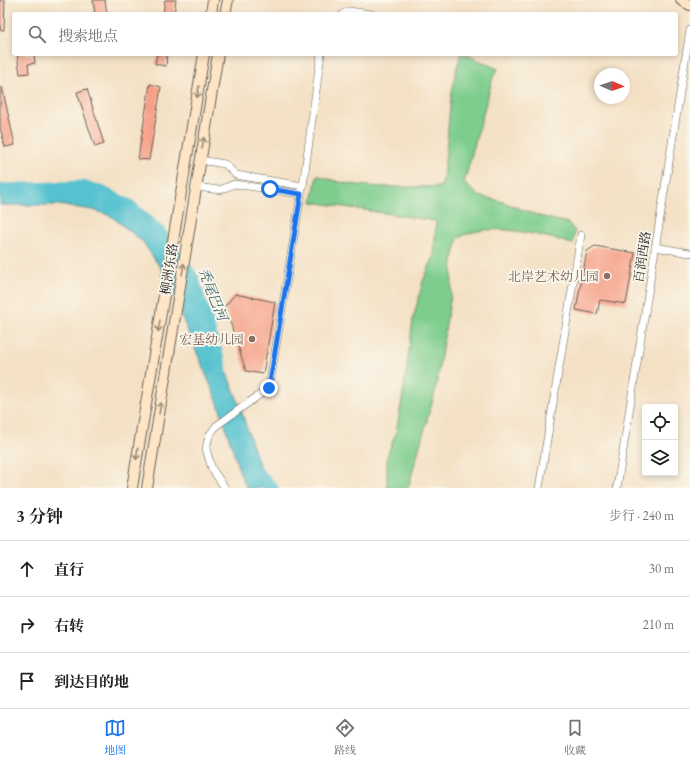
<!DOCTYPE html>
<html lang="zh">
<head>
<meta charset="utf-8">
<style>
	body { margin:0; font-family:"EB Garamond","Noto Serif SC",serif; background:#f6f6f6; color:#202124 }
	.controls { position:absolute; right:12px; bottom:12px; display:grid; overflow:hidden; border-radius:4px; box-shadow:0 2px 6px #0003 }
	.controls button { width:36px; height:36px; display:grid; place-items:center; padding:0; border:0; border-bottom:1px solid #e0e0e0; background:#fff; color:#202124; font:20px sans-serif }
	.compass { position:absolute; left:594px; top:68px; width:36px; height:36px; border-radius:50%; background:#fff; box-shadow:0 2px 6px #0003; rotate:92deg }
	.stop { position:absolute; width:12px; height:12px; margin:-9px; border:3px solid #1a73e8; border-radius:50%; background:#fff }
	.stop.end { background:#1a73e8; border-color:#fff; box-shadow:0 1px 4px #0008 }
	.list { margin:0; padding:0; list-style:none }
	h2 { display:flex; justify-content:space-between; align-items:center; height:52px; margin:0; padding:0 16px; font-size:17px }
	h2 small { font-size:13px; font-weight:400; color:#757577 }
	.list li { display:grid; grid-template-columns:26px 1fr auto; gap:12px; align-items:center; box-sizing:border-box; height:56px; padding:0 16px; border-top:1px solid #e0e0e0 }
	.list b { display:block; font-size:15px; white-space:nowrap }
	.list em { font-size:13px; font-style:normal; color:#757577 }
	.icon { flex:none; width:22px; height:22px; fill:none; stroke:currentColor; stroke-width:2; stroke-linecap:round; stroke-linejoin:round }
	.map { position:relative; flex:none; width:690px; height:488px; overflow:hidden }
	.search { position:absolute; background:#fff; box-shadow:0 2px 6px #0003; left:12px; right:12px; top:12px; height:44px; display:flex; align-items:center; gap:10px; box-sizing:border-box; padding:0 14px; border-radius:4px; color:#757577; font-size:15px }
	.sheet { height:220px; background:#fff }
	nav { display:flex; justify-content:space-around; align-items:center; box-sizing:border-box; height:56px; border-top:1px solid #e0e0e0; background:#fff; font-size:11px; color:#757577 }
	nav a { display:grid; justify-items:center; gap:2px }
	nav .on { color:#1a73e8 }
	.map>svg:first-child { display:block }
	.green { fill:#7ecd8d; stroke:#4d7454 }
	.water { fill:#56c2cf; stroke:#396f76 }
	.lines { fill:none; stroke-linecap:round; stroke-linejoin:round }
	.river { stroke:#56c2cf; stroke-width:11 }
	.building { fill:#f6a087 }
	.minor-casing { stroke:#686157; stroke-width:8 }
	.secondary-casing { stroke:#686157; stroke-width:12 }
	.minor { stroke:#fff; stroke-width:7 }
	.secondary { stroke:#fde5c5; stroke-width:10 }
	.oneway { stroke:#988b79 }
	.route { stroke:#1a73e8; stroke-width:5 }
	.education-dot { fill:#8d6e63; stroke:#fbf7ec; stroke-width:1.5 }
	.labels { text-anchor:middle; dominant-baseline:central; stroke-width:3.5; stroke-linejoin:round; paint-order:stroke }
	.street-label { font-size:13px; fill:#1c1c1c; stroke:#fbf7ec }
	.education-label { font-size:13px; fill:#785e54; stroke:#fbf7ec; text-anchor:end }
	.water-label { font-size:14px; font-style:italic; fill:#335e64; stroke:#fbf7ec }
</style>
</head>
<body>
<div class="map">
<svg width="690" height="488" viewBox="0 0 690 488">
	<rect width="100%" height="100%" fill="#fbf7ec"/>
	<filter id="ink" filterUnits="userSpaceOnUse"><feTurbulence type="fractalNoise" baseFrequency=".025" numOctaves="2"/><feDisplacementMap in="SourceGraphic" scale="8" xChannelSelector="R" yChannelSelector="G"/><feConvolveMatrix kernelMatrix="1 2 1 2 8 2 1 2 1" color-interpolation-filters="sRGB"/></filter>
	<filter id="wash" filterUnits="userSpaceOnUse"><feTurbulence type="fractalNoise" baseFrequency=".012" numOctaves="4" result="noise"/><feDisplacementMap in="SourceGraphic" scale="16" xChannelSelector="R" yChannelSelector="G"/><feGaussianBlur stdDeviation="0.9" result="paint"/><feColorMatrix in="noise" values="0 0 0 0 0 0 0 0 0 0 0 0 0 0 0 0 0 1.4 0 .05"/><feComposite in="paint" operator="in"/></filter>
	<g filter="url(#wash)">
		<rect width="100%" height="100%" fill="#f4e1c5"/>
		<!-- green -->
		<path class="green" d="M461,54h4l33,15 -5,8 -29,106 15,13 21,5 39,15 29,7 7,8 -2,13c-34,-9 -83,-24 -115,-6l-5,22 -2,35 -16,97 -27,96h-21v-32l9,-23 8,-45 9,-69 10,-38 11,-25 2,-35 -124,-19 5,-27c39,16 83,11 124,12 9,-44 5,-90 20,-133z"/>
		<!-- water -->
		<polygon class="water" points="24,186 60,187 99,192 122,201 159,231 182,265 237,398 261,471 270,488 247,488 241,476 218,403 163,272 143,242 111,216 93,210 58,205 0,205 0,187"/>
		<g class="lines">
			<!-- river -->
			<g class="river">
				<polyline points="0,189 84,186 99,190 130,205 159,231 193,277 222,368"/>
				<polyline points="258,472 273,488"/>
			</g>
		</g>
		<g id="blocks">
			<!-- building -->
			<g class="building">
				<polygon points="0,0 5,0 4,30 0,30"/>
				<polygon points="93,0 105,0 107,14 95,14"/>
				<polygon points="165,0 176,0 174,14 163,14"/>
				<polygon points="17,54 34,54 35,63 28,64 29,73 20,74"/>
				<polygon points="157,54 167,54 166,66 155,64"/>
				<polygon points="150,84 161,87 149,160 138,159"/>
				<polygon points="2,87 15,145 5,147 0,127 0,88"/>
				<polygon points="87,89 104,144 95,147 77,92"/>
				<polygon points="595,246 635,253 626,304 600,300 597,314 576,310 587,251"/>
				<polygon points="235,294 275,302 263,374 246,371 225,306"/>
			</g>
		</g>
	</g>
	<g filter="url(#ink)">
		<use href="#blocks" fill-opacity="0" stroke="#686157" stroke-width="1"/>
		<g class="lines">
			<!-- minor casing -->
			<g class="minor-casing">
				<g id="minor">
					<polyline points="343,14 349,11 371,14"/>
					<polyline points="200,160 225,164 236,175 303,186 321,54"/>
					<polyline points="196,187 220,190 234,184 301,194 302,189"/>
					<polyline points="655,247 690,253"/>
					<polyline points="225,488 212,469 206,449 209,436 216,426 269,388 301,194"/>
					<polyline points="539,488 581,235"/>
					<polyline points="617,488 690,30"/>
				</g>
			</g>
			<!-- secondary casing -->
			<g class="secondary-casing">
				<g id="secondary">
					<polyline points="681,0 690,5"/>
					<polyline points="211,14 213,0"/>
					<polyline points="225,14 228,0"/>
					<polyline points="132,488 204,54"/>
					<polyline points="147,488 218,54"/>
				</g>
			</g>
			<!-- minor -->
			<use href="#minor" class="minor"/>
			<!-- secondary -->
			<use href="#secondary" class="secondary"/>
		</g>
		<!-- one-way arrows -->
		<defs><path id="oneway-shaft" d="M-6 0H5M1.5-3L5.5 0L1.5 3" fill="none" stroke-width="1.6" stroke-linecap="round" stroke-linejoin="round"/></defs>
		<g class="oneway">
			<use href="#oneway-shaft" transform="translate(198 92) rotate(99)"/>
			<use href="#oneway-shaft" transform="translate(203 143) rotate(-80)"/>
			<use href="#oneway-shaft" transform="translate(183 269) rotate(-81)"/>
			<use href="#oneway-shaft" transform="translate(159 326) rotate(100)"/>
			<use href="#oneway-shaft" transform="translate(160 408) rotate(-81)"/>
			<use href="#oneway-shaft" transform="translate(137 454) rotate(99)"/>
		</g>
	</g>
	<g class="lines" filter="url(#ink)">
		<!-- route -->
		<polyline class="route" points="269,388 301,194 270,189"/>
	</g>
	<!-- markers -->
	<g class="education-dot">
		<circle cx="607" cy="276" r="4"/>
		<circle cx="252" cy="339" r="4"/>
	</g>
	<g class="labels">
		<!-- street labels -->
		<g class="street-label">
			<text transform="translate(642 257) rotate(-81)">百润西路</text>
			<text transform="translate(169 269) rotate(-81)">柳洲东路</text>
		</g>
		<!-- education labels -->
		<g class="education-label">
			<text x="599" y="276">北岸艺术幼儿园</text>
			<text x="244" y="339">宏基幼儿园</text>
		</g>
		<!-- water labels -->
		<g class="water-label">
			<text transform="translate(213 294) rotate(68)">秃尾巴河</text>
		</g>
	</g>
</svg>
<div class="controls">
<button><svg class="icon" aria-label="locate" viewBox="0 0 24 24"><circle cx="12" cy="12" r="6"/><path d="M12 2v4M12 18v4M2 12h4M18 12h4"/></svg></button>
<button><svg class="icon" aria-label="layers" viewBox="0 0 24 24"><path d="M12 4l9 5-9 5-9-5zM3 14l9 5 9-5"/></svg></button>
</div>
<svg class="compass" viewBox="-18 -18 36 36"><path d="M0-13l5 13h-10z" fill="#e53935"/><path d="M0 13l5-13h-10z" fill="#757577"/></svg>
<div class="stop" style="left:270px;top:189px"></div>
<div class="stop end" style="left:269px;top:388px"></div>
<div class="search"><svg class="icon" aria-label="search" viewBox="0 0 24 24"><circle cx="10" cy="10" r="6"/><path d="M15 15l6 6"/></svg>搜索地点</div>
</div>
<section class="sheet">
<h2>3 分钟<small>步行 · 240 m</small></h2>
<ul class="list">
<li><svg class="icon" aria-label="ahead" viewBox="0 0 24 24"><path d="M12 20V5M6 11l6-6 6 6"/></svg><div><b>直行</b></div><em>30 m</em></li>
<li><svg class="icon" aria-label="right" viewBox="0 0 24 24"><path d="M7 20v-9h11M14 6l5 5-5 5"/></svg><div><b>右转</b></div><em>210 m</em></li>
<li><svg class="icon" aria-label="arrive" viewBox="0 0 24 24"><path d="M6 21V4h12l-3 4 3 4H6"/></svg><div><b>到达目的地</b></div></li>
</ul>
</section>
<nav>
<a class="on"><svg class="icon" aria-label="map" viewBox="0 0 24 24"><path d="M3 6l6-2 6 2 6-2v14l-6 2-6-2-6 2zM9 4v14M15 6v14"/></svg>地图</a>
<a><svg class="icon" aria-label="directions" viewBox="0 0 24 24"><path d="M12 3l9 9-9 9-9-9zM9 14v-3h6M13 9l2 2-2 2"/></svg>路线</a>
<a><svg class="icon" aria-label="saved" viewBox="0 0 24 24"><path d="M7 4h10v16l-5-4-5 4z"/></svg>收藏</a>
</nav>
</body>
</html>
